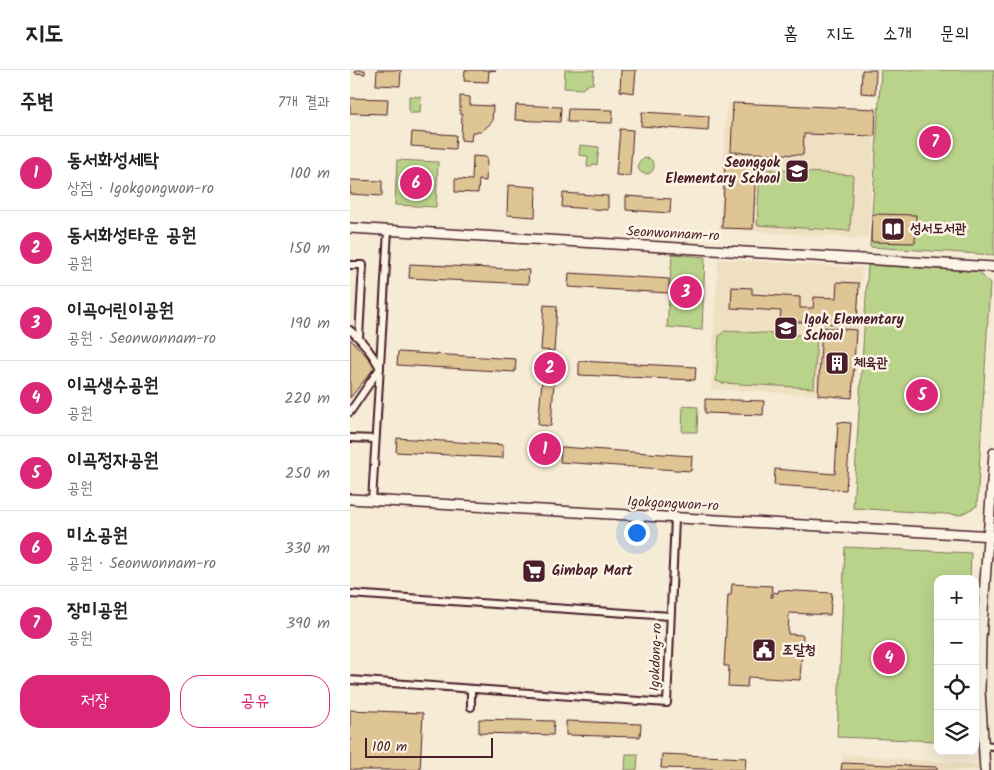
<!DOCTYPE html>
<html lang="ko">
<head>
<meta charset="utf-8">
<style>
	body { margin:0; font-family:Kalam,"Poor Story",sans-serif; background:#f6f6f6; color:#202124 }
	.controls { position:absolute; right:15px; bottom:15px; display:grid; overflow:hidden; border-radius:10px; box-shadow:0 5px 20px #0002 }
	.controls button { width:45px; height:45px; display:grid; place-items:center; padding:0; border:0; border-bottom:1px solid #e0e0e0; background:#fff; color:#202124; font:25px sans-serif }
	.scale { position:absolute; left:15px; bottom:12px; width:128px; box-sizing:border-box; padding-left:5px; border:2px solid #4a1f2b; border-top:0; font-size:14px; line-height:18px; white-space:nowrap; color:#4a1f2b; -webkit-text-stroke:4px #fcf5e5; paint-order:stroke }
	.you { position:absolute; left:286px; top:462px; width:18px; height:18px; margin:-12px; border:4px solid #fff; border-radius:50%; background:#1a73e8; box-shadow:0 0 0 8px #1a73e833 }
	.badge { display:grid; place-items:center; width:32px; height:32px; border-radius:50%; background:#db2777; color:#fff; font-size:16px; font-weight:700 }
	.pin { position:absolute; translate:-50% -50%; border:2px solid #fff; box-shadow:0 1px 5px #0006 }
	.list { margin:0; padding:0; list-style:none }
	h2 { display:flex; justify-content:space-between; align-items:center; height:65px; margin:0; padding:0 20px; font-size:21px }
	h2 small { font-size:16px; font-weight:400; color:#757577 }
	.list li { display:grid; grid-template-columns:32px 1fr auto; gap:15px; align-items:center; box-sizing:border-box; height:75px; padding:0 20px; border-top:1px solid #e0e0e0 }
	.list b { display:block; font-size:19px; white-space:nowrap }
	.list p { margin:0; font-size:16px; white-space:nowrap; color:#757577 }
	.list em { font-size:16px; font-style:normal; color:#757577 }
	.actions { display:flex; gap:10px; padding:15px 20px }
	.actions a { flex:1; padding:11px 0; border:1px solid #db2777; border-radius:20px; text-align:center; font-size:18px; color:#db2777 }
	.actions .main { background:#db2777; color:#fff }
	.icon { flex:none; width:28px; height:28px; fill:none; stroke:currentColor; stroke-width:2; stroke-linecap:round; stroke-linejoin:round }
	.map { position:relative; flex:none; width:644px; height:700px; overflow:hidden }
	header { display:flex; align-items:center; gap:30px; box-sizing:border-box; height:70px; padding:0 25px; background:#fff; border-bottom:1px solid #e0e0e0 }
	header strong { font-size:24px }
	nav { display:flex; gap:28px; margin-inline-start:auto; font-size:18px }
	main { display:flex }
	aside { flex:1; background:#fff }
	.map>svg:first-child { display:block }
	.built { fill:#efe0c2 }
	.green { fill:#bad38b; stroke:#82795b }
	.building { fill:#dfc594; stroke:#4a1f2b }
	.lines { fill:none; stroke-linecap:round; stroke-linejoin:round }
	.street-casing { stroke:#4a1f2b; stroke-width:10 }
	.secondary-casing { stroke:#4a1f2b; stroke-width:12 }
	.street { stroke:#fcf5e5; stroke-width:6 }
	.secondary { stroke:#fcf5e5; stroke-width:9 }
	.labels { text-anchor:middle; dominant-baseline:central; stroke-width:5; stroke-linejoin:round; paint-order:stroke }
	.poi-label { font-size:14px; font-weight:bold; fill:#4a1f2b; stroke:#fcf5e5; text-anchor:start }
	.street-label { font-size:14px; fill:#4a1f2b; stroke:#fcf5e5 }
</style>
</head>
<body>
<header>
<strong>지도</strong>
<nav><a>홈</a><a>지도</a><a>소개</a><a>문의</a></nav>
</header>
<main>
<aside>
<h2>주변<small>7개 결과</small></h2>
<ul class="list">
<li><span class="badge">1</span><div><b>동서화성세탁</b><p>상점 · Igokgongwon-ro</p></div><em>100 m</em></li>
<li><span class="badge">2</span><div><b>동서화성타운 공원</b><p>공원</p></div><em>150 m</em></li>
<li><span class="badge">3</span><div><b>이곡어린이공원</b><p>공원 · Seonwonnam-ro</p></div><em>190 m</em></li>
<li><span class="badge">4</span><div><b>이곡생수공원</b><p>공원</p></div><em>220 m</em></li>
<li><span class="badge">5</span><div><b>이곡정자공원</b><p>공원</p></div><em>250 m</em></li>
<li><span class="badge">6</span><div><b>미소공원</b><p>공원 · Seonwonnam-ro</p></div><em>330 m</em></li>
<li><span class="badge">7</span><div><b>장미공원</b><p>공원</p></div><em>390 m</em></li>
</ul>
<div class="actions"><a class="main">저장</a><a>공유</a></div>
</aside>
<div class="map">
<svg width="644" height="700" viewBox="0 0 644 700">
	<rect width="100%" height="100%" fill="#f6ebd5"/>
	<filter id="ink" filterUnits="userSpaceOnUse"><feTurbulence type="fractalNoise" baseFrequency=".02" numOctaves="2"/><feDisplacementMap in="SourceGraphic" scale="10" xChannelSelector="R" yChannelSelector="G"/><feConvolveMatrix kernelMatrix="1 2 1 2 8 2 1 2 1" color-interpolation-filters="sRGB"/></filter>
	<g filter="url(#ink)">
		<!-- built -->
		<g class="built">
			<polygon points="377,33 526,42 518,169 369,159"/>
			<polygon points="368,189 512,198 504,327 361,319"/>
			<polygon points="493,684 629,695 629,700 492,700"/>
		</g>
		<!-- green -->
		<g class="green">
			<polygon points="215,0 244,0 243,14 239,14 232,19 214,18"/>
			<polygon points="531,0 644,0 644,185 520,177"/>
			<polygon points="59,26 71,27 70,43 59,43"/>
			<polygon points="230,75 249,77 247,95 244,94 240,97 237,97 238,86 229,85"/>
			<circle cx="296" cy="96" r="8"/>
			<polygon points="47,90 88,92 86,137 45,135"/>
			<polygon points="410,99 503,105 500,161 407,155"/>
			<polygon points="322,184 355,187 352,260 317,257"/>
			<polygon points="518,195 628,201 640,213 627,436 610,445 503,438"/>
			<polygon points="375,261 467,266 464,318 372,313 366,311 369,266"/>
			<circle cx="200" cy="297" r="9"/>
			<polygon points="333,336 348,337 347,362 332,362"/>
			<polygon points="495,477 621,483 620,509 588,509 588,671 487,667"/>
			<polygon points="276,684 288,684 287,700 275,700"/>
		</g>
		<!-- building -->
		<g class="building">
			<polygon points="6,0 15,0 15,4 5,3"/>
			<polygon points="27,0 51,0 50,16 26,15"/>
			<polygon points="115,0 146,0 139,1 138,12 114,11"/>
			<polygon points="271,0 286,0 284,23 270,21"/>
			<polygon points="512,0 526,0 525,24 511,23"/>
			<polygon points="110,26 120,27 120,35 143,36 142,52 131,62 122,62 121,71 111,70 112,44 110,44"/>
			<polygon points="0,28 38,29 37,44 0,43"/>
			<polygon points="383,33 526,39 525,66 454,64 453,85 381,82"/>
			<polygon points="166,35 211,37 210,52 165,50"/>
			<polygon points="218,39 263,40 262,53 217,52"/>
			<polygon points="292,42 359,46 358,61 291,56"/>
			<polygon points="270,59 283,60 280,106 266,105"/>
			<polygon points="62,62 106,65 105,79 61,76"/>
			<polygon points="123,86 137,87 136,111 129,110 128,123 105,122 105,109 122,110"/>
			<polygon points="375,93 406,95 403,159 372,158"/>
			<polygon points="0,110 32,111 32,126 0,124"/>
			<polygon points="158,115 186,117 185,147 157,145"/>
			<polygon points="213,123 258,126 258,140 212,137"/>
			<polygon points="276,126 321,129 320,143 276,140"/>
			<polygon points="522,144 566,145 565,173 521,172"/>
			<polygon points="60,194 179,200 178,214 59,208"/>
			<polygon points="219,203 319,209 319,223 218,217"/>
			<polygon points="487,212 509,213 507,255 430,251 431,241 381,238 382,217 402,218 402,224 450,227 450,238 463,238 464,227 486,228"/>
			<polygon points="194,235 207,236 204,281 191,280"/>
			<polygon points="472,257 506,260 502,328 468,325"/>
			<polygon points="0,269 26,296 0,328"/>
			<polygon points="48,282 166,289 165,302 47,295"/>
			<polygon points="229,291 346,297 345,310 229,305"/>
			<polygon points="192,311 204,312 201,356 188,355"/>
			<polygon points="355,329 414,331 413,345 355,343"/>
			<polygon points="488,352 501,353 496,420 424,415 425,399 485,404"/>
			<polygon points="47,368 153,375 153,388 46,382"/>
			<polygon points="211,377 342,386 341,401 210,392"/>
			<polygon points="382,514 422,516 421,527 423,527 423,522 428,523 429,520 482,523 480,545 439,543 438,564 453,565 450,610 398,607 397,617 378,616 379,596 374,596 378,525 381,525"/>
			<polygon points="0,640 73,643 70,700 0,700"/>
			<polygon points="129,649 204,651 203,665 129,663"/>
			<polygon points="216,651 291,654 290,667 216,665"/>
			<polygon points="312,684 396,688 395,700 311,698"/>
			<polygon points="492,693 587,697 587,700 491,700"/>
		</g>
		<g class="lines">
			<!-- street casing -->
			<g class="street-casing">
				<g id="street">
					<polyline points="0,195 13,195 9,267"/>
					<path d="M0,260c13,11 22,23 30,38l-30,44"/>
					<polyline points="0,368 25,369"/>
					<polyline points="22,431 38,160"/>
					<polyline points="0,524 320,546"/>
					<polyline points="0,610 317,633 325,448"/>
					<polyline points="121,619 121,637"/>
					<polyline points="633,675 644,676"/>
				</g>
			</g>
			<!-- secondary casing -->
			<g class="secondary-casing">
				<g id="secondary">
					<polyline points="0,158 644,197"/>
					<polyline points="0,429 644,466"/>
					<polyline points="635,700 630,621 631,569 644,383"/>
				</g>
			</g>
			<!-- street -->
			<use href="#street" class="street"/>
			<!-- secondary -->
			<use href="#secondary" class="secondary"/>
		</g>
	</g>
	<!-- icons -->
	<defs>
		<g id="school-square" transform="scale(1.25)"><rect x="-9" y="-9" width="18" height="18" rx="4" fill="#4a1f2b" stroke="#fcf5e5"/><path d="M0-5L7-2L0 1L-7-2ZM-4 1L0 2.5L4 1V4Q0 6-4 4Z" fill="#fff"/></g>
		<g id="library-square" transform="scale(1.25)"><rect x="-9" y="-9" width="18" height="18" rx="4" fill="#4a1f2b" stroke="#fcf5e5"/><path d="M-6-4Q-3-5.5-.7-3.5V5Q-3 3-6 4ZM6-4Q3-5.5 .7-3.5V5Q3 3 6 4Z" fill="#fff"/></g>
		<g id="building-square" transform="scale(1.25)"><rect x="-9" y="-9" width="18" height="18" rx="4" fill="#4a1f2b" stroke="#fcf5e5"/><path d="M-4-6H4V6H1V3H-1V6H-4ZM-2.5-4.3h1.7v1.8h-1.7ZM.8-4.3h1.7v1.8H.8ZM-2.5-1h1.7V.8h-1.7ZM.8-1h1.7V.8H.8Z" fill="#fff"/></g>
		<g id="supermarket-square" transform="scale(1.25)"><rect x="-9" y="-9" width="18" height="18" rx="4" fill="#4a1f2b" stroke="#fcf5e5"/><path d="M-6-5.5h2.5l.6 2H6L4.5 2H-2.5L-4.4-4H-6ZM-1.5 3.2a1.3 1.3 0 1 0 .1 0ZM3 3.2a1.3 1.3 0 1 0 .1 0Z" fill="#fff"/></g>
		<g id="civic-square" transform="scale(1.25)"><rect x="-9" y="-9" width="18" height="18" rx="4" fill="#4a1f2b" stroke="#fcf5e5"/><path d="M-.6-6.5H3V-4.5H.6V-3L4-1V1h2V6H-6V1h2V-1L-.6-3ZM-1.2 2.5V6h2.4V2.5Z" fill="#fff"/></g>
	</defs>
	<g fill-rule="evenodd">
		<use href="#school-square" x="447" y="101"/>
		<use href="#library-square" x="543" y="159"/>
		<use href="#school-square" x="436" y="258"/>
		<use href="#building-square" x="487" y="293"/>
		<use href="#supermarket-square" x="184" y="501"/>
		<use href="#civic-square" x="414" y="580"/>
	</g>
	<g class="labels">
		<!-- poi labels -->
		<g class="poi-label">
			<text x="430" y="93" text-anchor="end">Seonggok<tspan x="430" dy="16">Elementary School</tspan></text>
			<text x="560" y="159">성서도서관</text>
			<text x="454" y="250">Igok Elementary<tspan x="454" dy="16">School</tspan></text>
			<text x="504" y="293">체육관</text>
			<text x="202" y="501">Gimbap Mart</text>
			<text x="432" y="580">조달청</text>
		</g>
		<!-- street labels -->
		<g class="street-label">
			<text transform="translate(323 164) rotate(3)">Seonwonnam-ro</text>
			<text transform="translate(323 434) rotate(3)">Igokgongwon-ro</text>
			<text transform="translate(306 587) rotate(-88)">Igokdong-ro</text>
		</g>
	</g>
</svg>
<div class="controls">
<button>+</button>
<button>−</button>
<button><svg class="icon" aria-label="locate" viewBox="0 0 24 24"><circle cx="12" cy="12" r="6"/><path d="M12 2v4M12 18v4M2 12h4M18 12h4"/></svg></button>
<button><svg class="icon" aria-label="layers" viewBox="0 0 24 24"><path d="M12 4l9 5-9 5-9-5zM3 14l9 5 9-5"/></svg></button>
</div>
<div class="scale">100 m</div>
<div class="you"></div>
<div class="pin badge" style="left:195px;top:379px">1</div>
<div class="pin badge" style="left:200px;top:298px">2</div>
<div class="pin badge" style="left:336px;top:222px">3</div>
<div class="pin badge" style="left:539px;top:588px">4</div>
<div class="pin badge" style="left:572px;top:325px">5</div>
<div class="pin badge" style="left:66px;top:113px">6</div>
<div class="pin badge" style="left:585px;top:72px">7</div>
</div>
</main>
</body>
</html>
